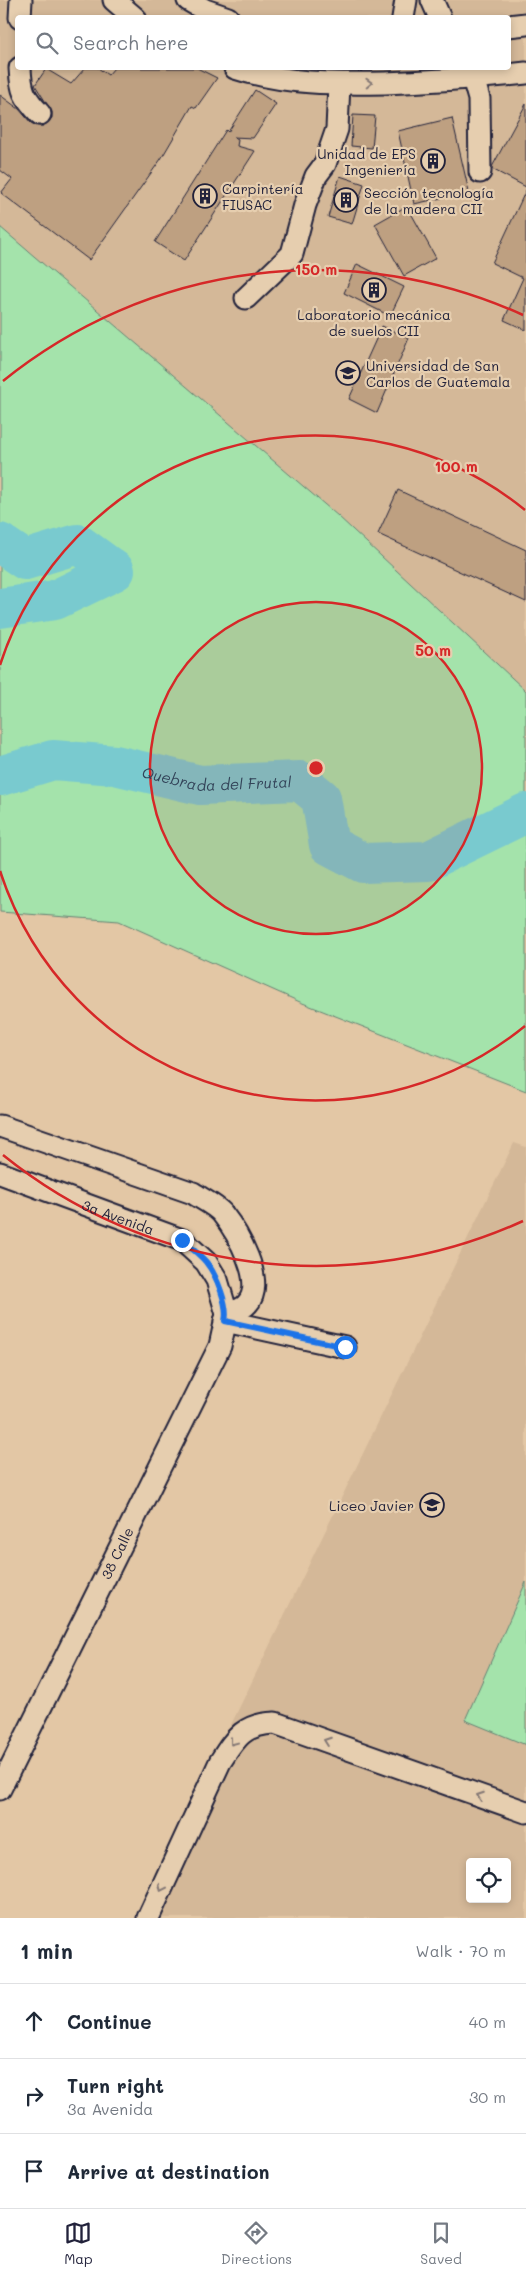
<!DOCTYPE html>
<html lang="en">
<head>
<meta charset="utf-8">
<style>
	body { margin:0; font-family:Mali,sans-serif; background:#f2f2f3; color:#1f2937 }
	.controls { position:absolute; right:15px; bottom:15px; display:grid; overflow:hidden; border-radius:5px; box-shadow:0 2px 8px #0003 }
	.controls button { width:45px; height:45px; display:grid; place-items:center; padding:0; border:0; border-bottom:1px solid #e0e1e3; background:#fff; color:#1f2937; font:25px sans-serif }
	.stop { position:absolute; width:15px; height:15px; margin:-11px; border:4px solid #1a73e8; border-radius:50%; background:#fff }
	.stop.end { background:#1a73e8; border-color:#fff; box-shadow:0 1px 5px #0008 }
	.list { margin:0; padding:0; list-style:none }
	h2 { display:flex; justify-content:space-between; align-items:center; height:65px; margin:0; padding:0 20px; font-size:21px }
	h2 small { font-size:16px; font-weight:400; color:#747a83 }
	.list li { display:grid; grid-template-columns:32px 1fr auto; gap:15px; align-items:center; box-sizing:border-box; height:75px; padding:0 20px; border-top:1px solid #e0e1e3 }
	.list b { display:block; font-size:19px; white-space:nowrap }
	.list p { margin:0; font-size:16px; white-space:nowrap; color:#747a83 }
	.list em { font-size:16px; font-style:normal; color:#747a83 }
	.icon { flex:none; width:28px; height:28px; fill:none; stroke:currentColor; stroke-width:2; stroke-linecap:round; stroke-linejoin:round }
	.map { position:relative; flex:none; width:526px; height:1918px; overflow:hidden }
	.search { position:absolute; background:#fff; box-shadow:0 2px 8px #0003; left:15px; right:15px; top:15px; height:55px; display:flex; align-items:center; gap:12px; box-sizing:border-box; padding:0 18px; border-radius:5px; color:#747a83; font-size:19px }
	.sheet { height:290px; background:#fff }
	nav { display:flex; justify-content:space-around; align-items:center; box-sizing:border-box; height:70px; border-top:1px solid #e0e1e3; background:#fff; font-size:14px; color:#747a83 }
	nav a { display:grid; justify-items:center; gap:2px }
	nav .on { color:#22223b }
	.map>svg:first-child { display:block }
	.built { fill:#d4b898; fill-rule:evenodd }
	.green { fill:#a4e3ab; stroke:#638273 }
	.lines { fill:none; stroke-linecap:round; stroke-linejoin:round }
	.river { stroke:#79cacf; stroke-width:40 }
	.building { fill:#bea081; stroke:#22223b }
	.minor-casing { stroke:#22223b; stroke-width:25 }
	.minor { stroke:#e6ceaf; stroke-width:21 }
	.oneway { stroke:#847875 }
	.route { stroke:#1a73e8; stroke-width:6 }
	.ring { fill:none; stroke:#d62828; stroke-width:2.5 }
	.labels { text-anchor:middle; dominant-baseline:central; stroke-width:4.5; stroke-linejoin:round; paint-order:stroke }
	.poi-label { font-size:14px; fill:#22223b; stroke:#e6ceaf; text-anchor:start }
	.street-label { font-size:14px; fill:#22223b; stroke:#e6ceaf }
	.water-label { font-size:15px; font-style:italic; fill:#334459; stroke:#e6ceaf }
	.centre { fill:#d62828; stroke:#e6ceaf; stroke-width:2.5 }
	.ring-label { font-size:15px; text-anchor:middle; font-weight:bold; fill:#d62828; stroke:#e6ceaf; stroke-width:4.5; stroke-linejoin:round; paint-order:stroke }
</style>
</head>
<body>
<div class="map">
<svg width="526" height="1918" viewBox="0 0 526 1918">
	<rect width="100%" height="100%" fill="#e3c7a5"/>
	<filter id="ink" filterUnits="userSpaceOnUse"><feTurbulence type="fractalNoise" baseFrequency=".02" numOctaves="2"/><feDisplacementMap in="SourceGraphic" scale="10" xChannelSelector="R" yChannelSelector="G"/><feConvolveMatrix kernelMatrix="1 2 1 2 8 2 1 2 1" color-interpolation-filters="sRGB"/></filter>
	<g filter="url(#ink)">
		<!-- built -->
		<g class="built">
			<path d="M0,0h526v691l-188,-175 -338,-289zM18,18h490v50h-490z"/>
			<path d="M514,1143l12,4v771h-389zM470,1862h37v37h-37z"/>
		</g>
		<!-- green -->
		<g class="green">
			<polygon points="0,227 338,516 526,691 526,1091 300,1002 119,921 0,912"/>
			<polygon points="526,1582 526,1745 465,1720"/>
		</g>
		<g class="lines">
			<!-- river -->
			<g class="river">
				<polyline points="0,543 25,560 78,544 115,571 55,600 0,608"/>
				<path id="s1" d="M0,776l53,-16 62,5 85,20 100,-4 21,17 8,47 34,18 65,-2 98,-48"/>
			</g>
		</g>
		<!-- building -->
		<g class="building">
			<polygon points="85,68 98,68 108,75 114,68 197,68 217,78 196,108 192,106 161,159 89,260 1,193 12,179 0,170 0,95 19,109 31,123 37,126 43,126 52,118 52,112 35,85 46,69 71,84"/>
			<polygon points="255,90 276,104 253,138 233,137 238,140 237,146 255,151 184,261 155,242 226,130 228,132"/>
			<polygon points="526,104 526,187 492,169 492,167"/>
			<polygon points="353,115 375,116 372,148 351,146"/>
			<polygon points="452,118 469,192 414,204 398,131"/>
			<polygon points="340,176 364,184 352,224 328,217"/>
			<polygon points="526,190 526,330 504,320 523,278 492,263"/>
			<polygon points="407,206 436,258 404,276 375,224"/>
			<polygon points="357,264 404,287 390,316 344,293"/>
			<polygon points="382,326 409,338 377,413 349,399"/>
			<polygon points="398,490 526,550 526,602 378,534"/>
		</g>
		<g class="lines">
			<!-- minor casing -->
			<g class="minor-casing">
				<g id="minor">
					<polyline points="114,0 135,18"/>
					<polyline points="188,0 205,10 228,18"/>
					<polyline points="432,0 440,18"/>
					<polyline points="20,18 21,0"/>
					<polyline points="403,18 406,0"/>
					<polyline points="508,26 526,24"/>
					<path d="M20,68c1,23 4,29 20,46"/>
					<path d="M235,68c49,16 99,16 150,15 48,-2 94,-5 141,-10"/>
					<polyline points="473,78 479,99 480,172"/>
					<polyline points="246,298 292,254 305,205 316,176 325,164 337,129 339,84"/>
					<path d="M0,1126l193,67c9,6 22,12 29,20 15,19 45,69 25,91 -4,5 -15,8 -20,10"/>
					<path id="s2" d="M0,1173l182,67 24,22 11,18 10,34 -7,32 -220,443"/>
					<polyline points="225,1321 345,1347"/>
					<path d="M148,1918l72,-156c16,-25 24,-38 55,-39l251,89"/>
				</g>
			</g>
			<!-- minor -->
			<use href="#minor" class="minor"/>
		</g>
		<!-- one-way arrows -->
		<defs><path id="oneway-chevron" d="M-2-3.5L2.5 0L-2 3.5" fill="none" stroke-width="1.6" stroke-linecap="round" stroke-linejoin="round" transform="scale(1.25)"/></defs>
		<g class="oneway">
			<use href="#oneway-chevron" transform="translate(369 83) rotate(-2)"/>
			<use href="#oneway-chevron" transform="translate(327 1741) rotate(-160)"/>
			<use href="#oneway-chevron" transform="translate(233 1742) rotate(127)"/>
			<use href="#oneway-chevron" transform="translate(480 1796) rotate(-160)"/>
			<use href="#oneway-chevron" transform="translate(162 1888) rotate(115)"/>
		</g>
	</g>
	<g class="lines" filter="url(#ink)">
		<!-- route -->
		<path class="route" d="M182,1240c8,7 17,14 24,22 10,12 23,44 19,59l120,26"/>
	</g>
	<!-- distance rings -->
	<circle cx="316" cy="768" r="166" fill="#d62828" fill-opacity=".12"/>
	<g class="ring">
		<circle cx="316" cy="768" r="166"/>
		<path d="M525 1026A332 332 0 0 1 0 871M0 665A332 332 0 0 1 525 510"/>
		<path d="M523 1221A498 498 0 0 1 3 1155M3 381A498 498 0 0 1 523 315"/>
	</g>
	<!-- icons -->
	<defs>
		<g id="building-ring" transform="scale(1.25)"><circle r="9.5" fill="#e6ceaf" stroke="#22223b" stroke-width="1.5"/><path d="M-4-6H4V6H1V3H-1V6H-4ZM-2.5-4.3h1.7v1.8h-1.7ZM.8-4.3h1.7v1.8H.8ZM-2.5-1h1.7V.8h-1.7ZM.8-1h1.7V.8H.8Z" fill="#22223b"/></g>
		<g id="university-ring" transform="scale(1.25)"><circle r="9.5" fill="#e6ceaf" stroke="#22223b" stroke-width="1.5"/><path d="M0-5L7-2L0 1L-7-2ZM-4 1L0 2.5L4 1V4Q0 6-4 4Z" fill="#22223b"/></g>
		<g id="school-ring" transform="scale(1.25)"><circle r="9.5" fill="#e6ceaf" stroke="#22223b" stroke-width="1.5"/><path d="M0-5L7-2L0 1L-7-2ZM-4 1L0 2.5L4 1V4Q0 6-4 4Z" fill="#22223b"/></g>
	</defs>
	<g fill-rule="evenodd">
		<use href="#building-ring" x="433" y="161"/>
		<use href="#building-ring" x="205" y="196"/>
		<use href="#building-ring" x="346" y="200"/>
		<use href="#building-ring" x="374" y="290"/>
		<use href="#university-ring" x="348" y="373"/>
		<use href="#school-ring" x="432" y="1505"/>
	</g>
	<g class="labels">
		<!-- poi labels -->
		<g class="poi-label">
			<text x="416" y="153" text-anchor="end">Unidad de EPS<tspan x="416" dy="16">Ingeniería</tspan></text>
			<text x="222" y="188">Carpintería<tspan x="222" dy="16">FIUSAC</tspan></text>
			<text x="364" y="192">Sección tecnología<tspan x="364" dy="16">de la madera CII</tspan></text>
			<text x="374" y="314" text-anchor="middle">Laboratorio mecánica<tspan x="374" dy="16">de suelos CII</tspan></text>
			<text x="366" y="365">Universidad de San<tspan x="366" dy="16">Carlos de Guatemala</tspan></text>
			<text x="414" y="1505" text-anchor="end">Liceo Javier</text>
		</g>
		<!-- street labels -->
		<g class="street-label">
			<text stroke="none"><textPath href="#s2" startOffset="126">3a Avenida</textPath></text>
			<text transform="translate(117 1553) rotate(-64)">38 Calle</text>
		</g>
		<!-- water labels -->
		<g class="water-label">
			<text stroke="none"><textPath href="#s1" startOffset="221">Quebrada del Frutal</textPath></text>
		</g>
	</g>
	<circle cx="316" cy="768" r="8" class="centre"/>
	<g class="ring-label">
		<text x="316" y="275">150 m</text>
		<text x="456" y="472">100 m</text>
		<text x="433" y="656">50 m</text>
	</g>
</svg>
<div class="controls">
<button><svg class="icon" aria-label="locate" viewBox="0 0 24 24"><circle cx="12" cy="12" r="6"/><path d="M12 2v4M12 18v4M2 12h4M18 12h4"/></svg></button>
</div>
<div class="stop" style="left:345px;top:1347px"></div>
<div class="stop end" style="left:182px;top:1240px"></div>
<div class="search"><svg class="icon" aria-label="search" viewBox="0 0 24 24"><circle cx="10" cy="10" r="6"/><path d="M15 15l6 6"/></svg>Search here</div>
</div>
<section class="sheet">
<h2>1 min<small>Walk · 70 m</small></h2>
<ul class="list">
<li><svg class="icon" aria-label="ahead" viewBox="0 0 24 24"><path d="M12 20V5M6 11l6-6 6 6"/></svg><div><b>Continue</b></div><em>40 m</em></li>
<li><svg class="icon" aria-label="right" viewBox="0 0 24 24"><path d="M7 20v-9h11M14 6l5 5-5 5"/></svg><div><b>Turn right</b><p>3a Avenida</p></div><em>30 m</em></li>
<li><svg class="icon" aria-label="arrive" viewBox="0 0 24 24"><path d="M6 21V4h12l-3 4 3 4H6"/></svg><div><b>Arrive at destination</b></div></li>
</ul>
</section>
<nav>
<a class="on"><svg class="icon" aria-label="map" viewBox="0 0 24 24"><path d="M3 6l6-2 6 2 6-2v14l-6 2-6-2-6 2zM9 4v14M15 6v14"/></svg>Map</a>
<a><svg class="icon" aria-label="directions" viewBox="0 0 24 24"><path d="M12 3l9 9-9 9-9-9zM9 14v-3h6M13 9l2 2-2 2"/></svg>Directions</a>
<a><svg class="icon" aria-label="saved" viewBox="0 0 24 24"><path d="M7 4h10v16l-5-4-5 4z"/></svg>Saved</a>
</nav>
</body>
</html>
